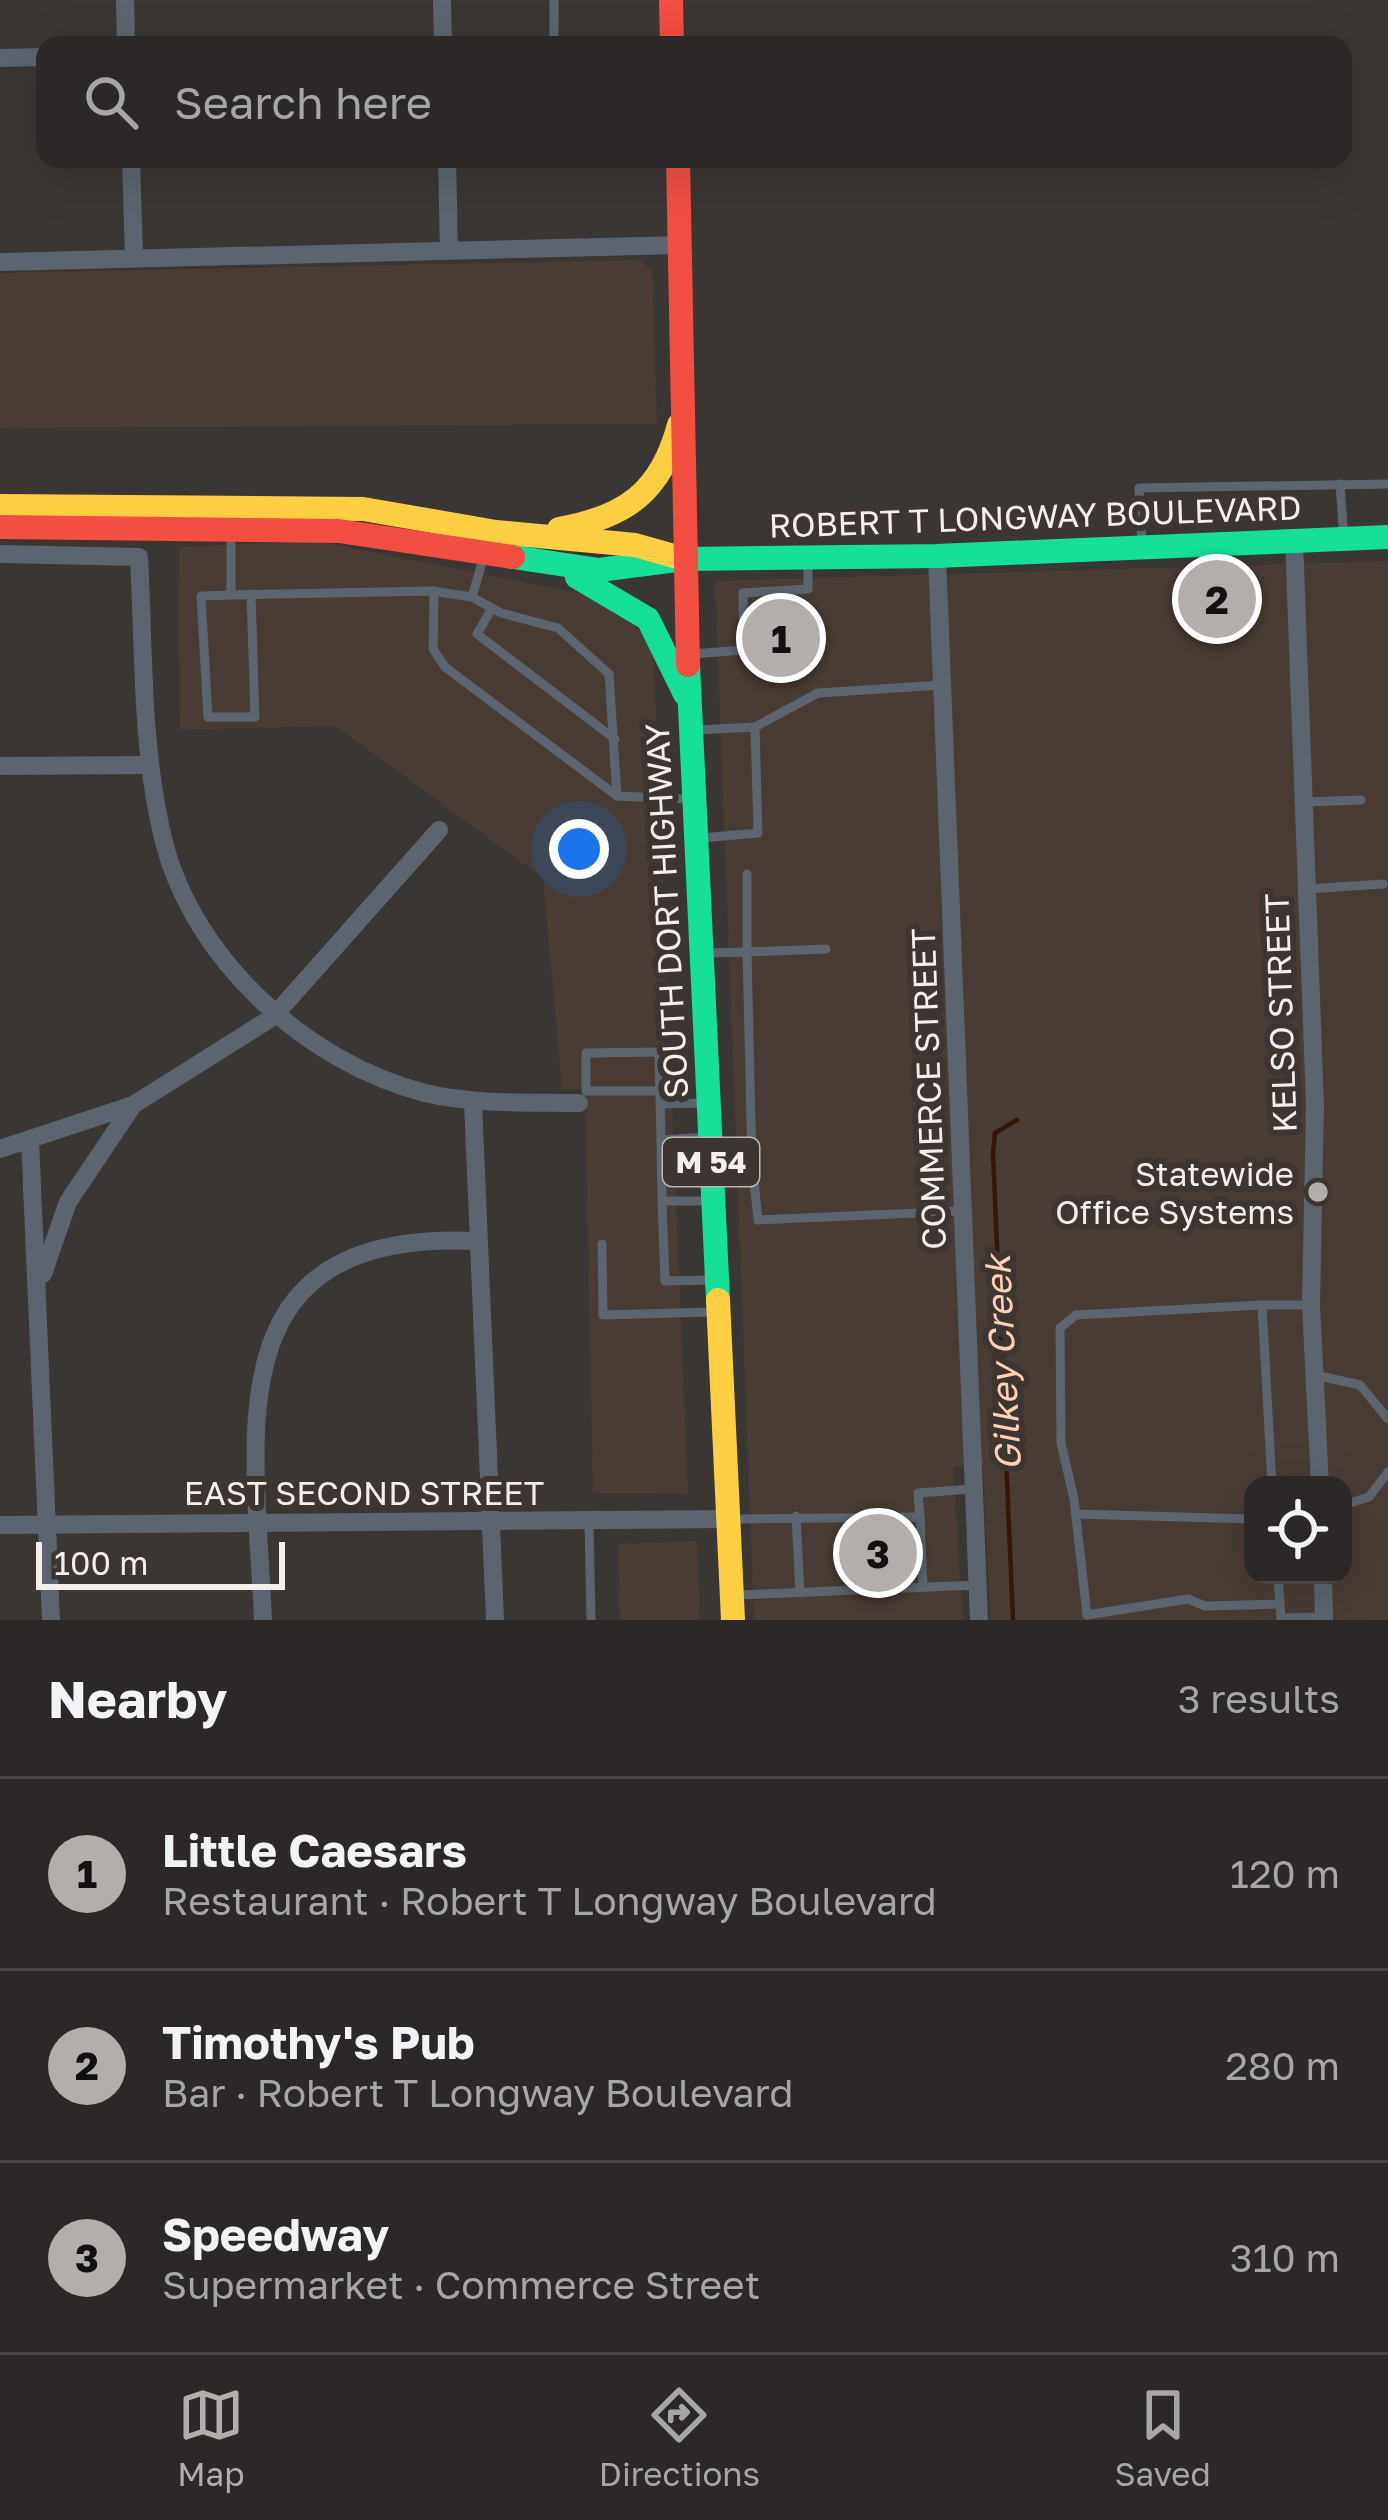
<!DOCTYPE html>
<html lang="en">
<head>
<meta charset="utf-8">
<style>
	body { margin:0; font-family:"Golos Text",sans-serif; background:#383433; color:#f1f3f6 }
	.controls { position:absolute; right:36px; bottom:36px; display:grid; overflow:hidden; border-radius:24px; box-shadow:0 12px 48px #0002 }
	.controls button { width:108px; height:108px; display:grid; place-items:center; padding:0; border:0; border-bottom:3px solid #484444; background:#2c2827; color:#f1f3f6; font:60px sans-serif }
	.scale { position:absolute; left:36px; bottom:30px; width:249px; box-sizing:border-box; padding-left:12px; border:6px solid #f4efec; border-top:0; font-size:33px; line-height:42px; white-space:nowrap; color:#f4efec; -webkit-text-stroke:9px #3d3531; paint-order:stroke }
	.you { position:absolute; left:579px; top:849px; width:42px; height:42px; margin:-30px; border:9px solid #fff; border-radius:50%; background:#1a73e8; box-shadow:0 0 0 18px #1a73e833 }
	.badge { display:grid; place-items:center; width:78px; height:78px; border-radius:50%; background:#b3aeac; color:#111; font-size:39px; font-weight:700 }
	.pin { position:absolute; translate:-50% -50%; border:6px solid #fff; box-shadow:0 3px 12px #0006 }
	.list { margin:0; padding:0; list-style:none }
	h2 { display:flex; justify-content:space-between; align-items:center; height:156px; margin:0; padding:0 48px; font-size:51px }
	h2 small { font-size:39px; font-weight:400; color:#a6a6a7 }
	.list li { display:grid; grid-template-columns:78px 1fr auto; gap:36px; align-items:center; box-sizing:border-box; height:192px; padding:0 48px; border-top:3px solid #484444 }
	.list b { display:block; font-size:45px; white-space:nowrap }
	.list p { margin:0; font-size:39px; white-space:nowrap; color:#a6a6a7 }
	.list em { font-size:39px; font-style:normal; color:#a6a6a7 }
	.icon { flex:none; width:66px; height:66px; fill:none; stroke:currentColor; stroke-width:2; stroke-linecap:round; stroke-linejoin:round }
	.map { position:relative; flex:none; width:1388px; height:1620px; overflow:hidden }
	.search { position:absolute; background:#2c2827; box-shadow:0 12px 48px #0002; left:36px; right:36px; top:36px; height:132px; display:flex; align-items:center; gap:30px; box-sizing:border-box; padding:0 42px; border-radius:24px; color:#a6a6a7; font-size:45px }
	.sheet { height:732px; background:#2c2827 }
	nav { display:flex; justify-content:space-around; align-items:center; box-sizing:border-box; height:168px; border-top:3px solid #484444; background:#2c2827; font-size:33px; color:#a6a6a7 }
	nav a { display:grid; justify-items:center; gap:6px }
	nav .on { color:#b3aeac }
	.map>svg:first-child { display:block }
	.built { fill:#483c34; fill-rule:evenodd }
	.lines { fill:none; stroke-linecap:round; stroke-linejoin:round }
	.stream { stroke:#341605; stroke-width:4.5 }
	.lane { stroke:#5c656f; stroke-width:9 }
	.street { stroke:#5c656f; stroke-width:18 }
	.fast { stroke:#16e098; stroke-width:24 }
	.slow { stroke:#ffcf43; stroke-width:24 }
	.jam { stroke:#f24e42; stroke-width:24 }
	.poi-dot { fill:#b3aeac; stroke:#3d3531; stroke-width:4.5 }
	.labels { text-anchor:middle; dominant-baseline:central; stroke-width:12; stroke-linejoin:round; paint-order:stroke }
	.shield { fill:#3d3531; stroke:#bdb7b4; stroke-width:3 }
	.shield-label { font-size:30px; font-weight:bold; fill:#f4efec }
	.street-label { font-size:33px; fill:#f4efec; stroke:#3d3531 }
	.poi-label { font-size:33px; fill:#f4efec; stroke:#3d3531; text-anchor:end }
	.water-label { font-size:36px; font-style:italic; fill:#ffd0b3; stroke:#3d3531 }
</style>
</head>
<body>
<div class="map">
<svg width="1388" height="1620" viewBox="0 0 1388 1620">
	<rect width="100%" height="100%" fill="#3a3634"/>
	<!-- built -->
	<g class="built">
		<polygon points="640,260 652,271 657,424 0,428 0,273"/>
		<polygon points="316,541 615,600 653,648 688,1494 593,1493 585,1090 562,1089 543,878 336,726 180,730 179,547"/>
		<path d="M1388,561v1059h-398l-7,-155 -30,2 10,153h-209l-39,-1039zM1253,1485h90v90h-90z"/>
		<polygon points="697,1541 700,1620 620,1620 618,1544"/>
	</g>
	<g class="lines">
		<!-- stream -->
		<polyline class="stream" points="1013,1620 993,1153 995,1133 1017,1120"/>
		<!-- lane -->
		<g class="lane">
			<polyline points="554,0 554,44"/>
			<polyline points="1340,484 1344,538"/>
			<polyline points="231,533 231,595 432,591 472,597 501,613 558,628 609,674 617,796 690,799"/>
			<polyline points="1142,544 1139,488 1388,484"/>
			<polyline points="434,591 433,649 445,667 617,796"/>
			<polyline points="231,595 201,596 208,717 255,717 251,594"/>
			<polyline points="472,597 484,556"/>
			<polyline points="492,608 477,634 615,739"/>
			<polyline points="692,654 744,650 743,593 808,589 808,563"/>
			<polyline points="755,727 818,693 942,685"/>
			<polyline points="696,730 755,727 758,833 701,838"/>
			<polyline points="1304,802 1361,800"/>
			<polyline points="747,874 747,952 826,949"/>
			<polyline points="1307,889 1383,884"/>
			<polyline points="705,953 747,952 752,1162"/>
			<polyline points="659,1091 586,1091 586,1053 659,1052 661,1140"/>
			<polyline points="660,1104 702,1103"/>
			<polyline points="705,1137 661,1140 662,1201 708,1201"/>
			<polyline points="717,1163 752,1162 758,1220 963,1211"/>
			<polyline points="662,1201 665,1281 711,1280"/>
			<polyline points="602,1244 603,1315 712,1312"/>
			<polyline points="1262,1305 1076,1315 1060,1328 1061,1443 1074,1499 1087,1615 1188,1599 1205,1606 1280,1604"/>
			<polyline points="1315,1375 1360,1385 1388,1419"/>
			<polyline points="1272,1485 1262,1305 1311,1305"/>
			<polyline points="1343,1505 1369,1497 1388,1472"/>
			<polyline points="1075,1514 1253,1519"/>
			<polyline points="796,1516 800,1593"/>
			<polyline points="920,1517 918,1493 972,1489"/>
			<polyline points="734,1519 920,1517 923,1587"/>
			<polyline points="589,1521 591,1620"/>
			<polyline points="1278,1575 1281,1618 1322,1617"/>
			<polyline points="737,1595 978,1585"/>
		</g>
		<!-- street -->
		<g class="street">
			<polyline points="125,0 126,45"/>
			<polyline points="442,0 443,45"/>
			<polyline points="510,45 672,45"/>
			<polyline points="0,58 45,57"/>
			<polyline points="131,159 134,258"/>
			<polyline points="447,159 449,250"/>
			<polyline points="0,262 681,245"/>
			<polyline points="1294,540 1315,1105 1311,1305 1320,1485"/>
			<path d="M0,554l139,3c5,94 2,190 24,281 29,121 144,225 262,255 50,12 103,9 154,10"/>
			<polyline points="937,556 979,1620"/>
			<polyline points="0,766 149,765"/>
			<polyline points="473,1102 495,1620"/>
			<polyline points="30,1140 51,1620"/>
			<polyline points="0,1149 133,1105 273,1017 439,830"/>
			<polyline points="43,1274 68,1202 133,1105"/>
			<polyline points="0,1525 729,1519"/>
			<polyline points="1323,1575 1324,1620"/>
			<path d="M263,1620c-8,-187 -52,-391 214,-379"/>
		</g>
		<!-- fast -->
		<g class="fast">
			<polyline points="513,557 599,570 684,559 937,556 1388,537"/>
			<polyline points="577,577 648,619 685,694"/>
			<polyline points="688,665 718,1300"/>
		</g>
		<!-- slow -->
		<g class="slow">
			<polyline points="0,506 363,509 496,532 635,545 681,558"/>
			<path d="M559,529c67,-12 102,-37 120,-104"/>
			<polyline points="718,1300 733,1620"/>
		</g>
		<!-- jam -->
		<g class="jam">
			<polyline points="671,0 672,45"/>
			<polyline points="678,159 688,665"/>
			<polyline points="0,527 339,531 513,557"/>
		</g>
	</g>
	<!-- markers -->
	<circle class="poi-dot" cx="1318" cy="1192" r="12"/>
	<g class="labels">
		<!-- shield labels -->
		<rect class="shield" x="663" y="1138" width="96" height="48" rx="9"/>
		<g class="shield-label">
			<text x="711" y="1162">M 54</text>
		</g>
		<!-- street labels -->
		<g class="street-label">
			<text transform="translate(1035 516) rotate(-2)">ROBERT T LONGWAY BOULEVARD</text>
			<text transform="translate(666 911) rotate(-93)">SOUTH DORT HIGHWAY</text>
			<text transform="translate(1280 1013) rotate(-92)">KELSO STREET</text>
			<text transform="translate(928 1089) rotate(-92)">COMMERCE STREET</text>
			<text x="364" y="1492">EAST SECOND STREET</text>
		</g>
		<!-- poi labels -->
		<g class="poi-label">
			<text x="1294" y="1173">Statewide<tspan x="1294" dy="38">Office Systems</tspan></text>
		</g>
		<!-- water labels -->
		<g class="water-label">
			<text transform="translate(1002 1363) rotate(-93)">Gilkey Creek</text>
		</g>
	</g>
</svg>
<div class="controls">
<button><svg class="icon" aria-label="locate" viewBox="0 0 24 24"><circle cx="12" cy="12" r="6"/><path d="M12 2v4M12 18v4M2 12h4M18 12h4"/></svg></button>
</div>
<div class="scale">100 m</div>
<div class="you"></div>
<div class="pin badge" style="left:781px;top:638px">1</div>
<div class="pin badge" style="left:1217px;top:599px">2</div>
<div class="pin badge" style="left:878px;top:1553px">3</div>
<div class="search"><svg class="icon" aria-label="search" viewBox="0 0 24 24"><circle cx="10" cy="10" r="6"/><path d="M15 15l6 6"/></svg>Search here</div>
</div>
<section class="sheet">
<h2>Nearby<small>3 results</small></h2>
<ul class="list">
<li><span class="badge">1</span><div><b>Little Caesars</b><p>Restaurant · Robert T Longway Boulevard</p></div><em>120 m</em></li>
<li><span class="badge">2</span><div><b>Timothy's Pub</b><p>Bar · Robert T Longway Boulevard</p></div><em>280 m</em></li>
<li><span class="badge">3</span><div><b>Speedway</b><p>Supermarket · Commerce Street</p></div><em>310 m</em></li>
</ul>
</section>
<nav>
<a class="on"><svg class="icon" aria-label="map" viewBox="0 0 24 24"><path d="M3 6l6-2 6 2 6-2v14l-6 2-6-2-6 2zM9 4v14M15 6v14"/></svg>Map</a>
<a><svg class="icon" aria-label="directions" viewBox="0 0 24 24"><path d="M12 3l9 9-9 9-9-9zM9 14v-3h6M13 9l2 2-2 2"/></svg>Directions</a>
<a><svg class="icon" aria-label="saved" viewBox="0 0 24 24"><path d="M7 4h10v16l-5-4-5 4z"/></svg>Saved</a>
</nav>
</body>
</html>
